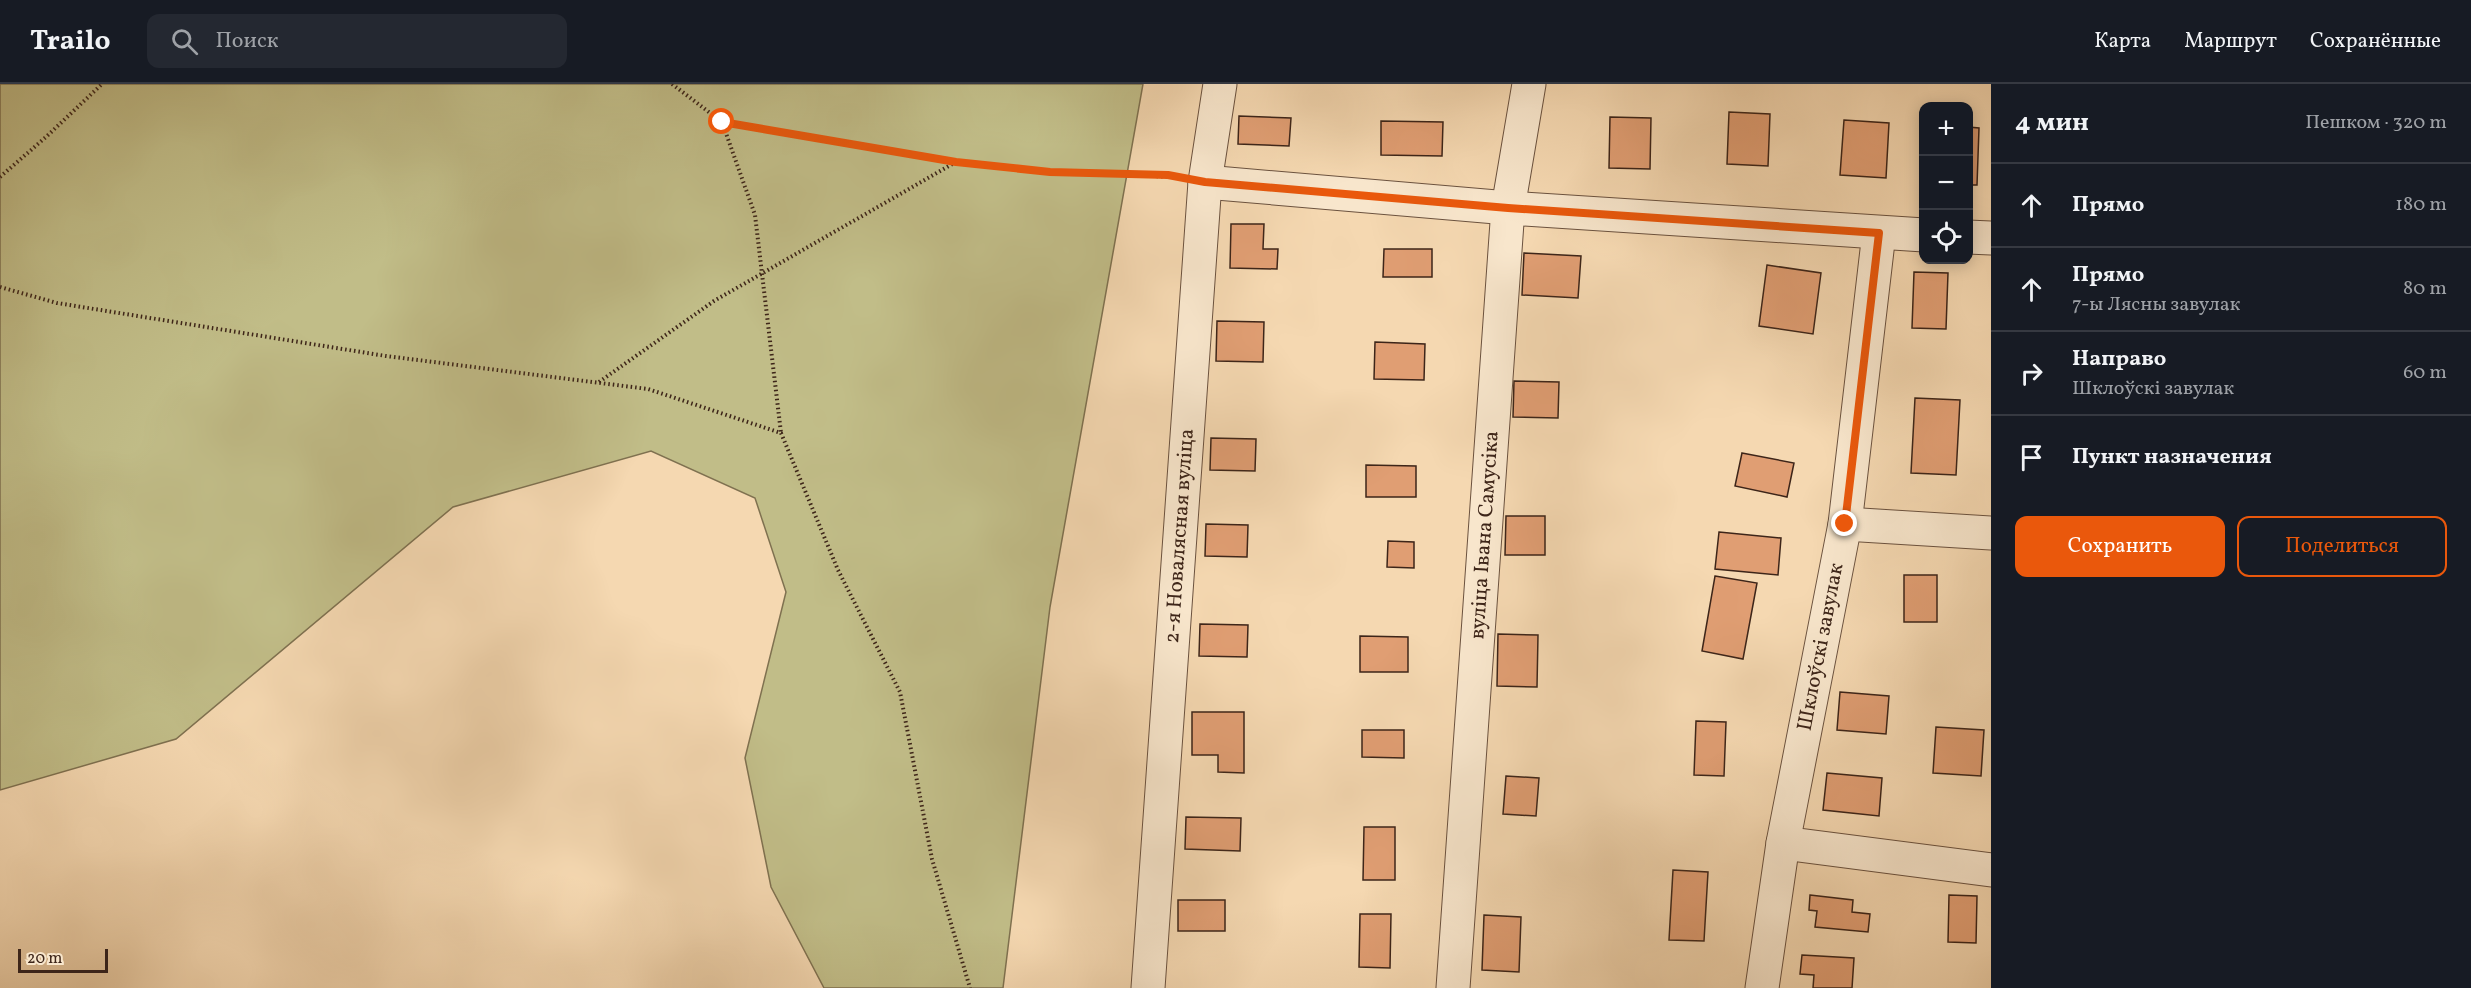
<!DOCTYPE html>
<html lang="ru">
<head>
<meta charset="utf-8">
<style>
	body { margin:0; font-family:Vollkorn,serif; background:#242831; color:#f1f3f6 }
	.controls { position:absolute; right:18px; top:18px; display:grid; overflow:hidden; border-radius:12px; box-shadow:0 3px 15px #0003 }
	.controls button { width:54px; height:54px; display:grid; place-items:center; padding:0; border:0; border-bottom:2px solid #363941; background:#171b24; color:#f1f3f6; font:30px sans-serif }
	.scale { position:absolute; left:18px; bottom:15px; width:90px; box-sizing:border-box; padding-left:6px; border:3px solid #3d2519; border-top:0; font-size:16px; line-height:21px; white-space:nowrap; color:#3d2519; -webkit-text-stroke:4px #f8e6cc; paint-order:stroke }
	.stop { position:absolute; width:18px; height:18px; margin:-14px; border:4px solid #ea580c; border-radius:50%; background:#fff }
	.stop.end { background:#ea580c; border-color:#fff; box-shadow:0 2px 6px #0008 }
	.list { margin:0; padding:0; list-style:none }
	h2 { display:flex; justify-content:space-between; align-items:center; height:78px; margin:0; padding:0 24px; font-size:26px }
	h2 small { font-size:20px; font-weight:400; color:#9ea1a6 }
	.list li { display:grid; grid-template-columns:39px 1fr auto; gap:18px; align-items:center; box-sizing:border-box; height:84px; padding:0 24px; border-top:2px solid #363941 }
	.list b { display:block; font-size:22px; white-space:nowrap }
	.list p { margin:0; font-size:20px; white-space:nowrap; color:#9ea1a6 }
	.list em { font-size:20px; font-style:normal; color:#9ea1a6 }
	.actions { display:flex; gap:12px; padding:18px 24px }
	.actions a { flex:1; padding:14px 0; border:2px solid #ea580c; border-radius:12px; text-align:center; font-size:21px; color:#ea580c }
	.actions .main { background:#ea580c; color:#fff }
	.icon { flex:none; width:33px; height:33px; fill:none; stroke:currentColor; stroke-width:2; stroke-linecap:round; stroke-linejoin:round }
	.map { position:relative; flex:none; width:1991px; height:904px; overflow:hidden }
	header { display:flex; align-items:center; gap:36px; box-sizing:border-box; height:84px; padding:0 30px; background:#171b24; border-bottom:2px solid #363941 }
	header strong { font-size:28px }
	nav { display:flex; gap:33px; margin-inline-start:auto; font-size:21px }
	.search { width:420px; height:54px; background:#242831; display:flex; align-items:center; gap:15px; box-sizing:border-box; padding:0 21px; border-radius:12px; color:#9ea1a6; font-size:22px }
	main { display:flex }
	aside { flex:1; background:#171b24 }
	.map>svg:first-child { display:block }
	.green { fill:#c1bd88; stroke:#7f7150; stroke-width:1.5 }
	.building { fill:#e09e73; stroke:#3d2519; stroke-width:1.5 }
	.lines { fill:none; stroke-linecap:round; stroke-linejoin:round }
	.minor-casing { stroke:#6b523f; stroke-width:35 }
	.path { stroke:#3d2519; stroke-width:4; stroke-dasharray:1.5 3; stroke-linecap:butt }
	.minor { stroke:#f8e6cc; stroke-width:33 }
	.route { stroke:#ea580c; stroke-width:8 }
	.labels { text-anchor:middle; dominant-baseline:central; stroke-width:5; stroke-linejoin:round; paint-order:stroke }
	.street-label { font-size:21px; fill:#3d2519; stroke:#f8e6cc }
</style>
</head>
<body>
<header>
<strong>Trailo</strong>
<div class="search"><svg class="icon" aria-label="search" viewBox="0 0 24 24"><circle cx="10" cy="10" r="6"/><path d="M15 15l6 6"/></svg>Поиск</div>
<nav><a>Карта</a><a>Маршрут</a><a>Сохранённые</a></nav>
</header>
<main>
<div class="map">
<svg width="1991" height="904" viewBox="0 0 1991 904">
	<rect width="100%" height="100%" fill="#f5d8b1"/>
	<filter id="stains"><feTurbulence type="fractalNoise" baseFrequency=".00333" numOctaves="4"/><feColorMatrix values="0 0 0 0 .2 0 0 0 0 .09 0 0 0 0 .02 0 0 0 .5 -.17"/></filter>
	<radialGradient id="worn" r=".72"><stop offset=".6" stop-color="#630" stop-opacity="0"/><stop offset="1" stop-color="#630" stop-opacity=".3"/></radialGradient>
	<!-- green -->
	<polygon class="green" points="0,0 1143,0 1050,523 1003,904 824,904 771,803 745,674 786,508 755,414 651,367 453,423 176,655 0,706"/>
	<!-- building -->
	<g class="building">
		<polygon points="1729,28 1770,30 1768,82 1727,80"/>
		<polygon points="1239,32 1291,34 1289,62 1238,60"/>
		<polygon points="1610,33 1651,34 1650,85 1609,84"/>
		<polygon points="1844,36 1889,39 1886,94 1840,91"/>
		<polygon points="1381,37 1443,38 1442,72 1381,71"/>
		<polygon points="1968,43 1979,44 1977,101 1968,101"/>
		<polygon points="1231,140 1264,140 1263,165 1278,165 1277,185 1230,184"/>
		<polygon points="1384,165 1432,165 1432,193 1383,193"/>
		<polygon points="1524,169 1581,172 1578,214 1522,211"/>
		<polygon points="1767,181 1821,189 1813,250 1759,242"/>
		<polygon points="1914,188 1948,189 1946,245 1912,244"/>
		<polygon points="1217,237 1264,238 1263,278 1216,277"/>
		<polygon points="1375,258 1425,260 1424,296 1374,295"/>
		<polygon points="1514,297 1559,298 1558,334 1513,333"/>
		<polygon points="1915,314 1960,316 1956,391 1911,389"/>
		<polygon points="1211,354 1256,355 1255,387 1210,386"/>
		<polygon points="1742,369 1794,379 1787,413 1735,402"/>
		<polygon points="1366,381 1416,382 1416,413 1366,413"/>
		<polygon points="1506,432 1545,432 1545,471 1505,471"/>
		<polygon points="1206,440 1248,441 1247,473 1205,472"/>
		<polygon points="1719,448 1781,454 1778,491 1715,485"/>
		<polygon points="1388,457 1414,458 1414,484 1387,483"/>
		<rect x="1904" y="491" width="33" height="47"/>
		<polygon points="1715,492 1757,499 1743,575 1702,567"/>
		<polygon points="1200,540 1248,541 1247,573 1199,572"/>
		<polygon points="1498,550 1538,551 1537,603 1497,602"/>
		<polygon points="1360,552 1408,553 1408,588 1360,588"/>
		<polygon points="1840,608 1889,612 1886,650 1837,646"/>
		<polygon points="1192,628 1244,628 1244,689 1218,688 1218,671 1192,671"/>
		<polygon points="1696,637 1726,638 1724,692 1694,691"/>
		<polygon points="1936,643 1984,646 1981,692 1933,689"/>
		<polygon points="1362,646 1404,646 1404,674 1362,673"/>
		<polygon points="1827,689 1882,694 1879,732 1823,726"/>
		<polygon points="1506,692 1539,694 1536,732 1503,730"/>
		<polygon points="1186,733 1241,734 1240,767 1185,765"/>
		<polygon points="1364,743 1395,743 1395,796 1363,796"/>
		<polygon points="1673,786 1708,788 1704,857 1669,856"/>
		<polygon points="1810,811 1853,816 1852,828 1870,830 1868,848 1815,843 1817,827 1809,826"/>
		<polygon points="1949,811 1977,812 1976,859 1948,858"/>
		<rect x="1178" y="816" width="47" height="31"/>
		<polygon points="1360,830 1391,830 1390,884 1359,883"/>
		<polygon points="1484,831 1521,833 1519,888 1482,886"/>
		<polygon points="1802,871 1854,874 1852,904 1813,904 1814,891 1800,890"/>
	</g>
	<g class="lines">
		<!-- minor casing -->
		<g class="minor-casing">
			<g id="minor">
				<polyline points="1205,98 1508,124 1924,151"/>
				<polyline points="1968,153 1991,154"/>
				<polyline points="1845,440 1991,449"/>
				<polyline points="1783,759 1991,786"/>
				<polyline points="1148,904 1205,98 1220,0"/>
				<polyline points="1453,904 1508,124 1529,0"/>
				<polyline points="1762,904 1783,759 1845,440 1879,149"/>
			</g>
		</g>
		<!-- path -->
		<g class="path">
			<polyline points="672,0 722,38 755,131 781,349"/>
			<polyline points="722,38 955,78"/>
			<polyline points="0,93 46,53 102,0"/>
			<polyline points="0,203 57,219 386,272 648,305 781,349 838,486 900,608 932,775 970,904"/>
			<polyline points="599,298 714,217 956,78 1050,88 1176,93"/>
		</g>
		<!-- minor -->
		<use href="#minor" class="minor"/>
	</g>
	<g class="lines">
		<!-- route -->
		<polyline class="route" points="722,38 956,78 1050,88 1168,91 1205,98 1508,124 1879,149 1845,440"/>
	</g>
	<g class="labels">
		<!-- street labels -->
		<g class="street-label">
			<text transform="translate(1485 451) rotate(-86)">вуліца Івана Самусіка</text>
			<text transform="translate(1180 452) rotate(-86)">2-я Новалясная вуліца</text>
			<text transform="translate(1821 563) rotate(-79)">Шклоўскі завулак</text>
		</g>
	</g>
	<rect width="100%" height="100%" filter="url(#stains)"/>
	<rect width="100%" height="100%" fill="url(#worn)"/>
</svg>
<div class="controls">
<button>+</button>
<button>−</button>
<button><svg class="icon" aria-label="locate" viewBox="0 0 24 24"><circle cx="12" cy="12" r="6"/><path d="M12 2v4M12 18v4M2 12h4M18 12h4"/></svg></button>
</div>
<div class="scale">20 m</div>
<div class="stop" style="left:722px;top:38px"></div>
<div class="stop end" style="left:1845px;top:440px"></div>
</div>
<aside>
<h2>4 мин<small>Пешком · 320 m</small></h2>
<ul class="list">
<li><svg class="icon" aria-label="ahead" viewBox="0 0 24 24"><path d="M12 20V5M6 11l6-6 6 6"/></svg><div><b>Прямо</b></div><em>180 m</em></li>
<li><svg class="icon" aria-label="ahead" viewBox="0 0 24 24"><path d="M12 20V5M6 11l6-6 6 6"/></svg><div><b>Прямо</b><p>7-ы Лясны завулак</p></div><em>80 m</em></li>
<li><svg class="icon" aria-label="right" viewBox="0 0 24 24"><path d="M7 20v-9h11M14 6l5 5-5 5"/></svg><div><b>Направо</b><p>Шклоўскі завулак</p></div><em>60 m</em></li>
<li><svg class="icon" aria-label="arrive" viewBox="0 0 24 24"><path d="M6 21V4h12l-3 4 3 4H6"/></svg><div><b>Пункт назначения</b></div></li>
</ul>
<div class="actions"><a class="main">Сохранить</a><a>Поделиться</a></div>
</aside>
</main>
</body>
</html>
